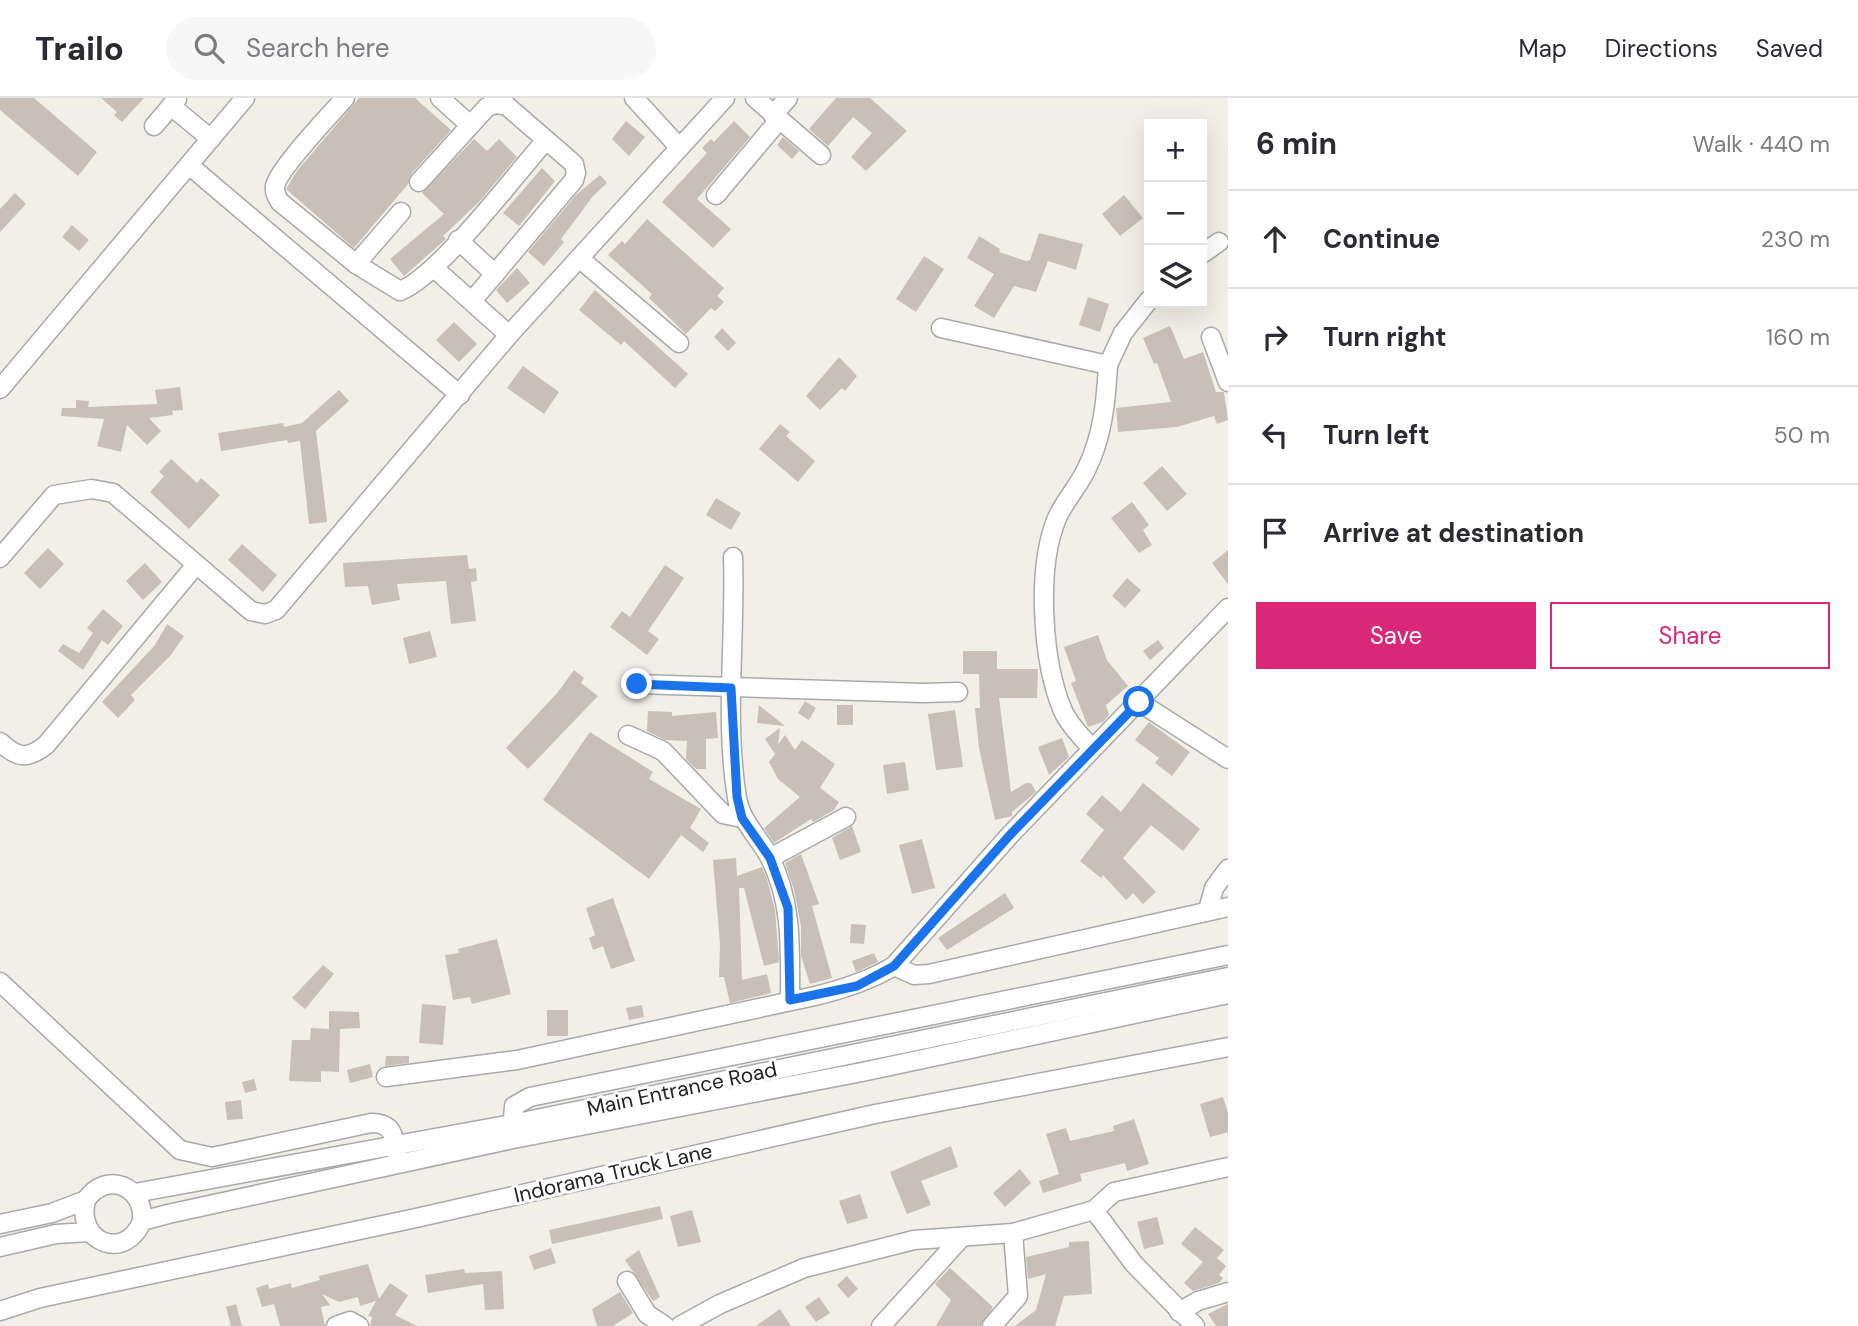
<!DOCTYPE html>
<html lang="en">
<head>
<meta charset="utf-8">
<style>
	body { margin:0; font-family:"DM Sans",sans-serif; background:#f7f7f7; color:#2b2b33 }
	.controls { position:absolute; right:21px; top:21px; display:grid; overflow:hidden; border-radius:0px; box-shadow:0 7px 28px #0002 }
	.controls button { width:63px; height:63px; display:grid; place-items:center; padding:0; border:0; border-bottom:2px solid #e1e1e2; background:#fff; color:#2b2b33; font:35px sans-serif }
	.stop { position:absolute; width:21px; height:21px; margin:-16px; border:5px solid #1a73e8; border-radius:50%; background:#fff }
	.stop.end { background:#1a73e8; border-color:#fff; box-shadow:0 2px 7px #0008 }
	.list { margin:0; padding:0; list-style:none }
	h2 { display:flex; justify-content:space-between; align-items:center; height:91px; margin:0; padding:0 28px; font-size:30px }
	h2 small { font-size:23px; font-weight:400; color:#7c7c81 }
	.list li { display:grid; grid-template-columns:46px 1fr auto; gap:21px; align-items:center; box-sizing:border-box; height:98px; padding:0 28px; border-top:2px solid #e1e1e2 }
	.list b { display:block; font-size:26px; white-space:nowrap }
	.list em { font-size:23px; font-style:normal; color:#7c7c81 }
	.actions { display:flex; gap:14px; padding:21px 28px }
	.actions a { flex:1; padding:16px 0; border:2px solid #db2777; border-radius:0px; text-align:center; font-size:24px; color:#db2777 }
	.actions .main { background:#db2777; color:#fff }
	.icon { flex:none; width:38px; height:38px; fill:none; stroke:currentColor; stroke-width:2; stroke-linecap:round; stroke-linejoin:round }
	.map { position:relative; flex:none; width:1228px; height:1228px; overflow:hidden }
	header { display:flex; align-items:center; gap:42px; box-sizing:border-box; height:98px; padding:0 35px; background:#fff; border-bottom:2px solid #e1e1e2 }
	header strong { font-size:33px }
	nav { display:flex; gap:38px; margin-inline-start:auto; font-size:24px }
	.search { width:490px; height:63px; background:#f7f7f7; display:flex; align-items:center; gap:18px; box-sizing:border-box; padding:0 24px; border-radius:38px; color:#7c7c81; font-size:26px }
	main { display:flex }
	aside { flex:1; background:#fff }
	.map>svg:first-child { display:block }
	.building { fill:#c7bfb8 }
	.lines { fill:none; stroke-linecap:round; stroke-linejoin:round }
	.minor-casing { stroke:#a9a9a9; stroke-width:21 }
	.minor { stroke:#fff; stroke-width:18 }
	.route { stroke:#1a73e8; stroke-width:9 }
	.labels { text-anchor:middle; dominant-baseline:central; stroke-width:6; stroke-linejoin:round; paint-order:stroke }
	.street-label { font-size:21px; fill:#222; stroke:#fff }
</style>
</head>
<body>
<header>
<strong>Trailo</strong>
<div class="search"><svg class="icon" aria-label="search" viewBox="0 0 24 24"><circle cx="10" cy="10" r="6"/><path d="M15 15l6 6"/></svg>Search here</div>
<nav><a>Map</a><a>Directions</a><a>Saved</a></nav>
</header>
<main>
<div class="map">
<svg width="1228" height="1228" viewBox="0 0 1228 1228">
	<rect width="100%" height="100%" fill="#f2efe9"/>
	<!-- building -->
	<g class="building">
		<polygon points="0,0 34,0 97,54 78,78 0,12"/>
		<polygon points="101,0 144,0 122,24 114,17 117,14"/>
		<polygon points="359,0 415,0 451,32 411,76 408,86 354,150 286,91 297,73"/>
		<polygon points="836,0 870,0 907,33 866,73 851,59 872,35 853,19 828,48 809,31"/>
		<polygon points="626,23 645,39 629,58 612,41"/>
		<polygon points="734,23 750,39 697,101 731,131 713,150 662,104 707,55 702,50 711,41 714,44"/>
		<polygon points="783,39 799,53 792,61 777,47"/>
		<polygon points="474,41 487,53 499,41 517,59 479,104 443,138 446,141 404,178 390,161 444,116 422,95"/>
		<polygon points="542,70 555,83 519,128 503,115"/>
		<polygon points="600,77 607,85 593,98 561,141 564,144 544,168 528,154 577,96"/>
		<polygon points="15,95 26,106 0,134 0,111"/>
		<polygon points="1124,97 1143,120 1120,138 1102,116"/>
		<polygon points="647,121 724,190 717,198 724,204 715,213 711,210 686,236 649,200 652,196 608,157 622,143 625,146"/>
		<polygon points="72,127 89,142 79,153 62,139"/>
		<polygon points="1039,135 1083,146 1076,172 1048,163 1036,194 1014,188 994,220 974,208 994,176 967,160 979,138 1000,151 999,154 1026,163 1030,162"/>
		<polygon points="924,158 944,171 916,214 896,201"/>
		<polygon points="517,170 530,185 507,205 496,192"/>
		<polygon points="595,192 688,276 675,290 624,243 621,247 579,212"/>
		<polygon points="1088,199 1109,206 1100,234 1079,227"/>
		<polygon points="454,224 477,246 459,264 436,242"/>
		<polygon points="1170,228 1184,261 1203,254 1216,294 1224,294 1228,322 1217,326 1214,318 1177,329 1118,334 1116,310 1171,304 1157,265 1154,266 1143,240"/>
		<polygon points="722,230 736,245 728,253 714,239"/>
		<polygon points="839,259 857,278 845,293 842,290 820,312 806,298"/>
		<polygon points="523,268 559,294 544,316 507,290"/>
		<polygon points="180,289 183,312 172,313 173,317 149,320 161,333 147,347 127,327 121,354 97,348 104,321 61,318 62,310 76,310 76,302 89,303 88,309 157,306 155,292"/>
		<polygon points="339,292 349,303 316,333 327,424 309,426 300,343 288,345 287,342 221,353 218,335 283,325 284,329 302,325"/>
		<polygon points="780,326 790,334 786,338 815,363 798,384 759,351"/>
		<polygon points="171,361 197,385 201,380 220,397 189,431 150,394 164,378 159,374"/>
		<polygon points="1162,368 1187,396 1167,413 1143,385"/>
		<polygon points="716,400 741,415 731,432 706,417"/>
		<polygon points="1132,404 1149,427 1143,432 1152,447 1139,455 1111,420"/>
		<polygon points="242,446 277,477 263,494 228,462"/>
		<polygon points="48,450 64,466 40,491 24,475"/>
		<polygon points="1228,452 1228,486 1212,465"/>
		<polygon points="467,457 469,471 476,470 477,483 471,484 476,523 451,526 446,483 397,486 400,502 372,507 368,488 345,489 343,465"/>
		<polygon points="145,465 162,484 143,502 126,483"/>
		<polygon points="665,467 684,480 648,533 659,541 647,557 610,529 622,513 630,519"/>
		<polygon points="1127,480 1141,492 1125,510 1112,498"/>
		<polygon points="103,511 123,528 108,547 102,542 83,572 58,553 63,546 79,555 93,535 87,530"/>
		<polygon points="167,526 184,538 170,558 131,597 135,602 118,620 102,604 155,547"/>
		<polygon points="430,533 437,559 409,566 403,540"/>
		<polygon points="1098,537 1107,562 1128,588 1106,607 1109,617 1103,624 1088,629 1071,585 1076,583 1064,549"/>
		<polygon points="1158,542 1164,550 1150,562 1143,553"/>
		<polygon points="963,553 997,553 997,571 1038,571 1037,600 999,600 1011,694 1026,685 1031,685 1036,694 1012,714 1012,718 995,722 979,650 975,610 980,610 979,576 963,576"/>
		<polygon points="574,572 584,580 581,585 598,598 528,671 506,650 558,594"/>
		<polygon points="805,603 816,610 809,622 798,615"/>
		<polygon points="759,607 785,628 757,625"/>
		<rect x="837" y="607" width="16" height="20"/>
		<polygon points="955,612 963,669 936,672 928,616"/>
		<polygon points="648,613 672,614 672,618 716,614 718,640 706,641 706,671 696,671 686,661 687,643 665,642 647,633"/>
		<polygon points="1149,624 1190,654 1172,678 1155,665 1159,660 1135,642"/>
		<polygon points="780,630 778,647 785,637 795,652 802,642 835,666 820,690 839,704 834,712 813,724 811,721 774,745 764,730 800,699 778,681 769,664 775,656 765,641"/>
		<polygon points="590,634 653,674 649,681 701,711 690,730 709,745 703,754 681,737 649,781 543,702"/>
		<polygon points="1062,640 1069,659 1049,677 1038,649"/>
		<polygon points="905,664 909,692 887,696 883,667"/>
		<polygon points="1143,685 1200,731 1183,753 1151,727 1123,760 1156,794 1143,806 1133,795 1126,802 1103,777 1101,780 1080,763 1104,732 1086,716 1102,697 1121,714"/>
		<polygon points="852,728 861,754 840,762 832,740"/>
		<polygon points="922,741 935,790 912,796 899,747"/>
		<polygon points="801,756 819,806 812,808 832,880 810,886 801,858 801,828 794,792 785,765"/>
		<polygon points="736,760 737,778 762,769 767,781 775,812 779,864 764,868 744,790 739,790 742,882 767,876 771,895 730,905 724,879 719,879 720,846 713,762"/>
		<polygon points="1005,795 1014,810 947,852 938,840"/>
		<polygon points="613,800 635,863 611,871 603,848 593,852 589,840 595,837 586,810"/>
		<polygon points="851,826 866,827 864,846 850,845"/>
		<polygon points="497,841 511,896 472,906 470,899 453,902 445,857 459,855 458,851"/>
		<polygon points="874,855 878,864 856,874 852,863"/>
		<polygon points="323,867 334,876 305,911 292,900"/>
		<polygon points="422,906 446,908 443,947 419,945"/>
		<polygon points="642,907 644,919 629,922 626,910"/>
		<rect x="547" y="912" width="21" height="26"/>
		<polygon points="329,913 359,914 360,930 340,931 339,974 321,973 321,984 289,983 292,942 310,942 311,930 329,931"/>
		<polygon points="386,958 409,958 409,965 385,968"/>
		<polygon points="370,966 373,979 350,985 347,972"/>
		<polygon points="254,981 257,992 245,995 242,984"/>
		<polygon points="1223,999 1228,1015 1228,1034 1210,1039 1200,1006"/>
		<polygon points="241,1002 243,1021 227,1022 225,1004"/>
		<polygon points="1134,1021 1149,1066 1127,1073 1125,1065 1080,1076 1082,1083 1043,1095 1039,1083 1059,1076 1046,1036 1066,1030 1070,1043 1114,1033 1113,1028"/>
		<polygon points="951,1048 958,1069 921,1083 931,1107 907,1116 890,1074"/>
		<polygon points="1020,1071 1031,1085 1005,1109 993,1095"/>
		<polygon points="860,1096 868,1120 847,1126 839,1103"/>
		<polygon points="660,1108 663,1121 552,1146 549,1132"/>
		<polygon points="692,1112 701,1144 678,1149 670,1118"/>
		<polygon points="1157,1119 1164,1146 1144,1151 1137,1124"/>
		<polygon points="1195,1129 1224,1152 1217,1160 1226,1168 1219,1177 1223,1180 1219,1185 1193,1193 1184,1185 1203,1164 1181,1146"/>
		<polygon points="1089,1143 1092,1196 1064,1198 1055,1228 1015,1228 1036,1212 1046,1176 1028,1181 1026,1159 1069,1149 1069,1144"/>
		<polygon points="551,1150 556,1165 534,1172 529,1158"/>
		<polygon points="639,1152 660,1199 653,1203 625,1162"/>
		<polygon points="368,1166 379,1201 390,1185 408,1197 395,1217 417,1228 370,1228 372,1219 368,1218 376,1203 360,1208 358,1199 339,1204 322,1196 330,1207 321,1209 325,1228 280,1228 274,1206 262,1209 256,1190 268,1186 269,1191 291,1185 292,1190 320,1182 319,1178"/>
		<polygon points="950,1170 993,1209 981,1228 936,1228 951,1202 935,1186"/>
		<polygon points="464,1171 465,1175 502,1173 504,1211 485,1212 483,1186 428,1195 425,1177"/>
		<polygon points="847,1178 858,1191 848,1200 837,1187"/>
		<polygon points="620,1194 633,1215 613,1228 597,1228 592,1211"/>
		<polygon points="819,1199 830,1215 816,1224 805,1209"/>
		<polygon points="236,1206 242,1228 231,1228 226,1209"/>
		<polygon points="1228,1206 1228,1228 1216,1228 1208,1216"/>
		<polygon points="780,1211 791,1228 756,1228"/>
	</g>
	<g class="lines">
		<!-- minor casing -->
		<g class="minor-casing">
			<g id="minor">
				<path d="M345,0c-15,17 -66,70 -70,88 -1,7 2,11 5,16l76,62 44,27c39,-15 115,-116 146,-151"/>
				<polyline points="440,0 470,27"/>
				<polyline points="634,0 678,48"/>
				<polyline points="755,0 821,57"/>
				<polyline points="171,8 211,41"/>
				<polyline points="773,17 788,0"/>
				<polyline points="154,28 177,1"/>
				<polyline points="190,68 460,297"/>
				<polyline points="419,84 487,9 496,6 507,8 574,66 576,75 574,82 472,203"/>
				<polyline points="716,97 779,22"/>
				<polyline points="458,142 495,176"/>
				<polyline points="1202,156 1219,144"/>
				<polyline points="579,160 679,245"/>
				<polyline points="356,166 401,114"/>
				<polyline points="434,170 509,237"/>
				<path d="M941,230l167,37c-2,36 -5,70 -21,103 -8,18 -22,32 -30,50 -21,50 -15,144 6,193 6,14 20,27 29,38"/>
				<polyline points="1211,239 1228,284"/>
				<polyline points="1108,267 1123,235 1149,202"/>
				<polyline points="0,291 245,0"/>
				<path d="M733,459c3,79 -9,162 4,241 4,24 22,39 33,60 23,45 20,93 20,142"/>
				<polyline points="0,460 54,397 92,391 113,395 251,513 265,516 276,512 509,237 725,0"/>
				<polyline points="637,586 923,595 958,594"/>
				<polyline points="1139,604 1228,661"/>
				<polyline points="628,637 663,653 723,716 742,720"/>
				<path d="M0,644c17,16 27,18 46,3l149,-179"/>
				<polyline points="770,760 846,719"/>
				<polyline points="1208,812 1214,790 1228,771"/>
				<polyline points="894,868 914,877 929,876 1228,809"/>
				<path d="M0,884l180,168 32,7 159,-34c21,0 23,11 26,31"/>
				<path d="M386,979l131,-17 298,-64c29,-7 54,-15 79,-30l115,-130 219,-228"/>
				<polyline points="512,1034 514,1008 530,999 1228,857"/>
				<polyline points="135,1095 512,1026 1228,879"/>
				<polyline points="1094,1112 1134,1166 1195,1228"/>
				<path d="M142,1123c3,-35 -36,-51 -56,-21 -11,43 40,62 56,21l26,-7 345,-75 349,-67 366,-78"/>
				<polyline points="0,1126 52,1115 86,1102"/>
				<polyline points="0,1149 56,1136 89,1134"/>
				<polyline points="627,1183 647,1216 665,1228"/>
				<polyline points="0,1213 40,1200 416,1120 875,1016 1228,949"/>
				<polyline points="1179,1214 1198,1203 1228,1194"/>
				<polyline points="336,1228 350,1223 359,1228"/>
				<polyline points="680,1228 720,1206 804,1170 914,1142 1013,1135 1094,1112 1114,1094 1228,1069"/>
				<polyline points="881,1228 962,1139"/>
				<polyline points="992,1228 1018,1198 1013,1135"/>
			</g>
		</g>
		<!-- minor -->
		<use href="#minor" class="minor"/>
	</g>
	<g class="lines">
		<!-- route -->
		<polyline class="route" points="637,586 731,590 737,699 742,720 770,760 788,810 790,902 857,888 894,868 1009,738 1139,604"/>
	</g>
	<g class="labels">
		<!-- street labels -->
		<g class="street-label">
			<text transform="translate(682 991) rotate(-12)">Main Entrance Road</text>
			<text transform="translate(613 1075) rotate(-13)">Indorama Truck Lane</text>
		</g>
	</g>
</svg>
<div class="controls">
<button>+</button>
<button>−</button>
<button><svg class="icon" aria-label="layers" viewBox="0 0 24 24"><path d="M12 4l9 5-9 5-9-5zM3 14l9 5 9-5"/></svg></button>
</div>
<div class="stop" style="left:1139px;top:604px"></div>
<div class="stop end" style="left:637px;top:586px"></div>
</div>
<aside>
<h2>6 min<small>Walk · 440 m</small></h2>
<ul class="list">
<li><svg class="icon" aria-label="ahead" viewBox="0 0 24 24"><path d="M12 20V5M6 11l6-6 6 6"/></svg><div><b>Continue</b></div><em>230 m</em></li>
<li><svg class="icon" aria-label="right" viewBox="0 0 24 24"><path d="M7 20v-9h11M14 6l5 5-5 5"/></svg><div><b>Turn right</b></div><em>160 m</em></li>
<li><svg class="icon" aria-label="left" viewBox="0 0 24 24"><path d="M17 20v-9H6M10 6l-5 5 5 5"/></svg><div><b>Turn left</b></div><em>50 m</em></li>
<li><svg class="icon" aria-label="arrive" viewBox="0 0 24 24"><path d="M6 21V4h12l-3 4 3 4H6"/></svg><div><b>Arrive at destination</b></div></li>
</ul>
<div class="actions"><a class="main">Save</a><a>Share</a></div>
</aside>
</main>
</body>
</html>
